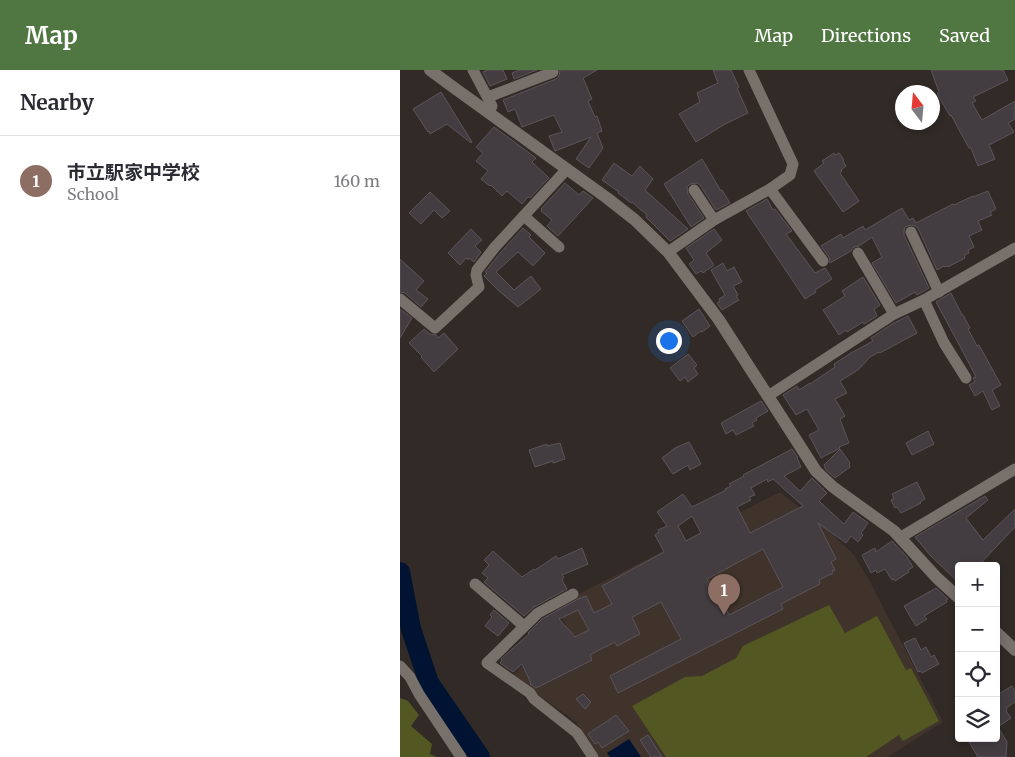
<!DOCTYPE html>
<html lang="en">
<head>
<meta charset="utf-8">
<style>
	body { margin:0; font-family:Merriweather,"Noto Sans JP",serif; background:#f2f2f3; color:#2b2b33 }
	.controls { position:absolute; right:15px; bottom:15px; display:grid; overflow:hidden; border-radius:5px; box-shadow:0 2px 8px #0003 }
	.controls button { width:45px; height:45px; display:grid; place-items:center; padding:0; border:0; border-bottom:1px solid #e1e1e2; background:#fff; color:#2b2b33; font:25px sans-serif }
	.compass { position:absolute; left:495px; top:15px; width:45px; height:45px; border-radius:50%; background:#fff; box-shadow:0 2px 8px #0003; rotate:344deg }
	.you { position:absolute; left:268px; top:270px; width:18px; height:18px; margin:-12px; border:4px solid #fff; border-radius:50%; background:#1a73e8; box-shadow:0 0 0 8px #1a73e833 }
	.badge { display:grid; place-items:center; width:32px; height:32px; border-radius:50%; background:#507642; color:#fff; font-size:16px; font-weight:700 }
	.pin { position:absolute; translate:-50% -41px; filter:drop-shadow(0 1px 2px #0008) }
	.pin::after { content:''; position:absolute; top:26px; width:18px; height:15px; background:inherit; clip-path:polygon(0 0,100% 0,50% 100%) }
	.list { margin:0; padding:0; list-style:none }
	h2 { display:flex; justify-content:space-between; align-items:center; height:65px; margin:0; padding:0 20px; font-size:21px }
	h2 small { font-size:16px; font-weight:400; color:#7c7c81 }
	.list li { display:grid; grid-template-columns:32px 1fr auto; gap:15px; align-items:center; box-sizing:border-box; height:90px; padding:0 20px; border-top:1px solid #e1e1e2 }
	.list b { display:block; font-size:19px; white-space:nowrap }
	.list p { margin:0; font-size:16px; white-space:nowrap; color:#7c7c81 }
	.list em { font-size:16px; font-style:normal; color:#7c7c81 }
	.icon { flex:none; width:28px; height:28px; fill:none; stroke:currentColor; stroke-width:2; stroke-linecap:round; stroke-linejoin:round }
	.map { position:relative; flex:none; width:615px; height:687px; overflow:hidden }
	header { display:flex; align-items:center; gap:30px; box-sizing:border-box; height:70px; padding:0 25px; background:#507642; color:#fff }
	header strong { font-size:24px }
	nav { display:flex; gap:28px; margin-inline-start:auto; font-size:18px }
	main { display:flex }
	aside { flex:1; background:#fff }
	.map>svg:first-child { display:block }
	.built { fill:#3f332c }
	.green { fill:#535823 }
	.water { fill:#001333 }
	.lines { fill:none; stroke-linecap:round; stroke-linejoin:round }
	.river { stroke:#001333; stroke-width:20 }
	.building { fill:#433d42; stroke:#5b555a; fill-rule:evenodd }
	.street { stroke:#78706b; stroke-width:11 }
	.secondary { stroke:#78706b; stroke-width:12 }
</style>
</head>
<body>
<header>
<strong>Map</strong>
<nav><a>Map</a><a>Directions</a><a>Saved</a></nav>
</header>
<main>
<aside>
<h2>Nearby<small></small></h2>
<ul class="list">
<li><span class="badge" style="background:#8d6e63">1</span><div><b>市立駅家中学校</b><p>School</p></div><em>160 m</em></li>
</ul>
</aside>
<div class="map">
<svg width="615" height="687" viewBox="0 0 615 687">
	<rect width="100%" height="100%" fill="#312a26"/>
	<!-- built -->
	<polygon class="built" points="380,422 430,462 454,485 469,510 543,652 488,687 200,687 176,652 112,606 166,555 155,536"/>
	<!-- green -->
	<g class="green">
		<polygon points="429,535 445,563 477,546 506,600 511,598 539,651 503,671 499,665 466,687 266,687 232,636 285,607 302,606 336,588 343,576"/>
		<polygon points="0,628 8,631 19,645 11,656 32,674 30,684 37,687 0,687"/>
	</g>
	<!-- water -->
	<polygon class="water" points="229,669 241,687 210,687 207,683"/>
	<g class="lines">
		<!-- river -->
		<polyline class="river" points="0,502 11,559 29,613 80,687"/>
	</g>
	<!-- building -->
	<g class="building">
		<polygon points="88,0 103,0 107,9 90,16 83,2"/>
		<polygon points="119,0 137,0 114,9 112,3"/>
		<polygon points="160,0 197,0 183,8 192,29 188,31 195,47 197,46 202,61 197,63 203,78 189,98 176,89 191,67 155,81 149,66 162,62 154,45 122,57 115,39 108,42 103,30 156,9 159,6"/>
		<polygon points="313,0 331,0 339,17 337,18 348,43 325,54 296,72 279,44 300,32 297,23 318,13"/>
		<polygon points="531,0 603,0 608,10 573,27 576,31 572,33 582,50 615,31 615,49 608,53 614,62 589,75 595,89 578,96 571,78 569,78 551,45 550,46 537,24 539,22"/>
		<polygon points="41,22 72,72 71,73 47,54 30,64 29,61 28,62 13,39"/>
		<polygon points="94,57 136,88 132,92 149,108 130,128 128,127 122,134 107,121 102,126 91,115 90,116 81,109 88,101 76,91 83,83 76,77"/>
		<polygon points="434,83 435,85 439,83 444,90 443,91 446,96 441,100 442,101 440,103 459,131 443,142 414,101 424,93 422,91"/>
		<polygon points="302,89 321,121 322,120 330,133 316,140 300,115 297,113 290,114 287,117 288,124 304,148 291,157 264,114"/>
		<polygon points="214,93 232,106 240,96 253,109 245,120 288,159 270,171 246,147 247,145 232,132 231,133 218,123 219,122 202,110"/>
		<polygon points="165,113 179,125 183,121 193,128 158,166 147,156 152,150 141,141 142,140 141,139"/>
		<polygon points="588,121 596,139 590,142 592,145 578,151 582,160 569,166 574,177 568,180 569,183 564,185 565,188 548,197 547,196 544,197 544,196 537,200 518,158 515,156 511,155 505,157 504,161 504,165 529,218 517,225 515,222 496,233 472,193 482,187 472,167 459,176 454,177 451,181 430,193 429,187 421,176 441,164 443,168 463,156 465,160 502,138 509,150 513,148 516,153 553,134 554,135 573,126 573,127"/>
		<polygon points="30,122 50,141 42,148 34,140 21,154 9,143"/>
		<polygon points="367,129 373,140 375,139 392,161 386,164 415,203 425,198 432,209 415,220 416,222 405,229 346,141"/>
		<polygon points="123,158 131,165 129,167 145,183 133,196 118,182 96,202 114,220 131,206 141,219 118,237 98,220 84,206 87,203 85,202 101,182"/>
		<polygon points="71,159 82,170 75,176 81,182 74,192 69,188 68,190 66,188 60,195 48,183"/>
		<polygon points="314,159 322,170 306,183 314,195 303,203 301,201 296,204 289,194 294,190 286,178"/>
		<polygon points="0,189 24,211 16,220 28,229 21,237 5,223 0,222"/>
		<polygon points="323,193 327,201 334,197 342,212 333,216 338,225 336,226 339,230 322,240 317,233 320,231 319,229 325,225 311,200"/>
		<polygon points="463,207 480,235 474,239 477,246 464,254 463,252 447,262 446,260 439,265 423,240 445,226 442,221"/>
		<polygon points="551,223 562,245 563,245 570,258 568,259 577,276 579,275 601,315 592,320 600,336 592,340 583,321 575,326 569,315 575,312 573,308 576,307 561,278 536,232"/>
		<polygon points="0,239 12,248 0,268"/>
		<polygon points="299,239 310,256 302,262 301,261 293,267 282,251"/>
		<polygon points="508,246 517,263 480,283 479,282 470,287 458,300 440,311 447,323 435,329 445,346 440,349 449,373 439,377 440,378 421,388 409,365 419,360 407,339 396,345 383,325 397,316 399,320 410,313 410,314 435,297 434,294 451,283 473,271 471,268 492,254"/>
		<polygon points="24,259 30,264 36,265 38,268 44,263 58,279 34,302 21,287 22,286 9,273"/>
		<polygon points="288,284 297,295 294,298 298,304 288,312 285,307 280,311 270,298"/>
		<polygon points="361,331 368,341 356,348 357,350 352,353 354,356 336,365 333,360 326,364 321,353"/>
		<polygon points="528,361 534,374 512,385 506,373"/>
		<polygon points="289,372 301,394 290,400 288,395 273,404 262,388 275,378"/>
		<polygon points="160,373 165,389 153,393 153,391 135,397 129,380 147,374 147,376"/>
		<path d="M392,379l6,9h-1l4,9 -17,9 16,15 12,-13 15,15 -8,8 25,23 9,-12 15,11 -7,10 2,2 -5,7 -7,-6 -5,7 -28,-20 18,36 -5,3 4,8 -3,1 1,2 -14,7 1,4 -39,20 2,5 -165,84 -8,-17 71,-37 -20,-37 -29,15 8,17 -23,12 -2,-4 -16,8 -9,5 2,5 -56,28 -6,-4 1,-1 -9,-19 -9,8 -13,-9 2,-3 -1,-1 28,-25 -1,-1 14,-14 36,-20 8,-3 8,17 18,-9 -10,-18 62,-34 -9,-17 4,-3 -1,-2 9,-4 -10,-14 26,-18 9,13 34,-17 -1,-1 6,-3 -2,-2 15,-8 -1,-1zM367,409l1,3 5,-3 30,27 -53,27 -13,-26 14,-7 -2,-3 6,-2 -4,-7zM292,446l9,17 -15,8 -8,-15zM363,479l20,38 -54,28 -11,-22 -3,1 -8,-15zM178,540l11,20 -14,7 -16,-18z"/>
		<polygon points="440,379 450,393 449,394 450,397 435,408 426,400 424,395"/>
		<polygon points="517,412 525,429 520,432 521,433 501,443 497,437 495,438 491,430 494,428 492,424"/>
		<polygon points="585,426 588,430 566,448 583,470 615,439 615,457 578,496 559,496 559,513 530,485 515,467"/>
		<polygon points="492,471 507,487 513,497 508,500 509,502 495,511 494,509 492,510 485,499 477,503 476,500 471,503 462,485 475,478 476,482"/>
		<polygon points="182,478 188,494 162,505 164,507 162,510 167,519 134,537 124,546 84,512 88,508 82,503 89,495 84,490 93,481 122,507 134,499 135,500 156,486 158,489"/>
		<polygon points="536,518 548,529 546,530 547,532 524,546 527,549 516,556 504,536"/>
		<polygon points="94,540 109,553 98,566 85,556 92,547 90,545"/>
		<polygon points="515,568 521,580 526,577 531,587 534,585 539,594 522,603 521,601 518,602 504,573"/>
		<polygon points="612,616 615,621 615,632 606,638 607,640 606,641 611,648 598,657 607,672 606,687 578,687 569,672 574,668 596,668 596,624 597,625"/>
		<polygon points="183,624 191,632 185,639 176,629"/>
		<polygon points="216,645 229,661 202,678 198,672 195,674 188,664"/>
		<polygon points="248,665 262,687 251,687 240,670"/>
	</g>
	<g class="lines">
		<!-- street -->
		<g class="street">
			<polyline points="73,0 92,36 89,43"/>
			<polyline points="88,27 153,2"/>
			<polyline points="370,119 423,191"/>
			<polyline points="294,120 314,150"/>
			<polyline points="124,146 159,177"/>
			<polyline points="511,162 539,222"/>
			<polyline points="268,182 314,150 370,119 390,105 393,94 349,0"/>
			<polyline points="458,183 494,244"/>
			<polyline points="0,229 35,258 79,217 76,205 77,200 95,177 167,99"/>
			<polyline points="524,230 544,273 566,308"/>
			<polyline points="368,326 494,244 524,230 615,178"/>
			<polyline points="501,467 615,399"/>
			<polyline points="75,514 124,556"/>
			<polyline points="173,524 138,543 87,593 130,623 134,629 177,663 193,687"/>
			<polyline points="0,596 10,607 19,624 61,687"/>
		</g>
		<!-- secondary -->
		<g class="secondary">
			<polyline points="30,0 53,17 207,128 235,150 268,182 319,250 416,401 433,417 494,461 537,508 559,528"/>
			<polyline points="596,562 615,580"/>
		</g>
	</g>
</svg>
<div class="controls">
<button>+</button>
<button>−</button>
<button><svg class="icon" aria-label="locate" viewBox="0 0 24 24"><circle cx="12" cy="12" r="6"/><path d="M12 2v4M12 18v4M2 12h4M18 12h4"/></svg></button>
<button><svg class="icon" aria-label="layers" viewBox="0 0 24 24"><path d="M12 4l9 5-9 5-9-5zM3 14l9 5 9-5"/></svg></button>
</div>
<svg class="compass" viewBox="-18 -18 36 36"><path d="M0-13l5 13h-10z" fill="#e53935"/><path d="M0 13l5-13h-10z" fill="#7c7c81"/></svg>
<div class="you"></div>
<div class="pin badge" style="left:324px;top:545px;background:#8d6e63">1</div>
</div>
</main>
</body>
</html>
